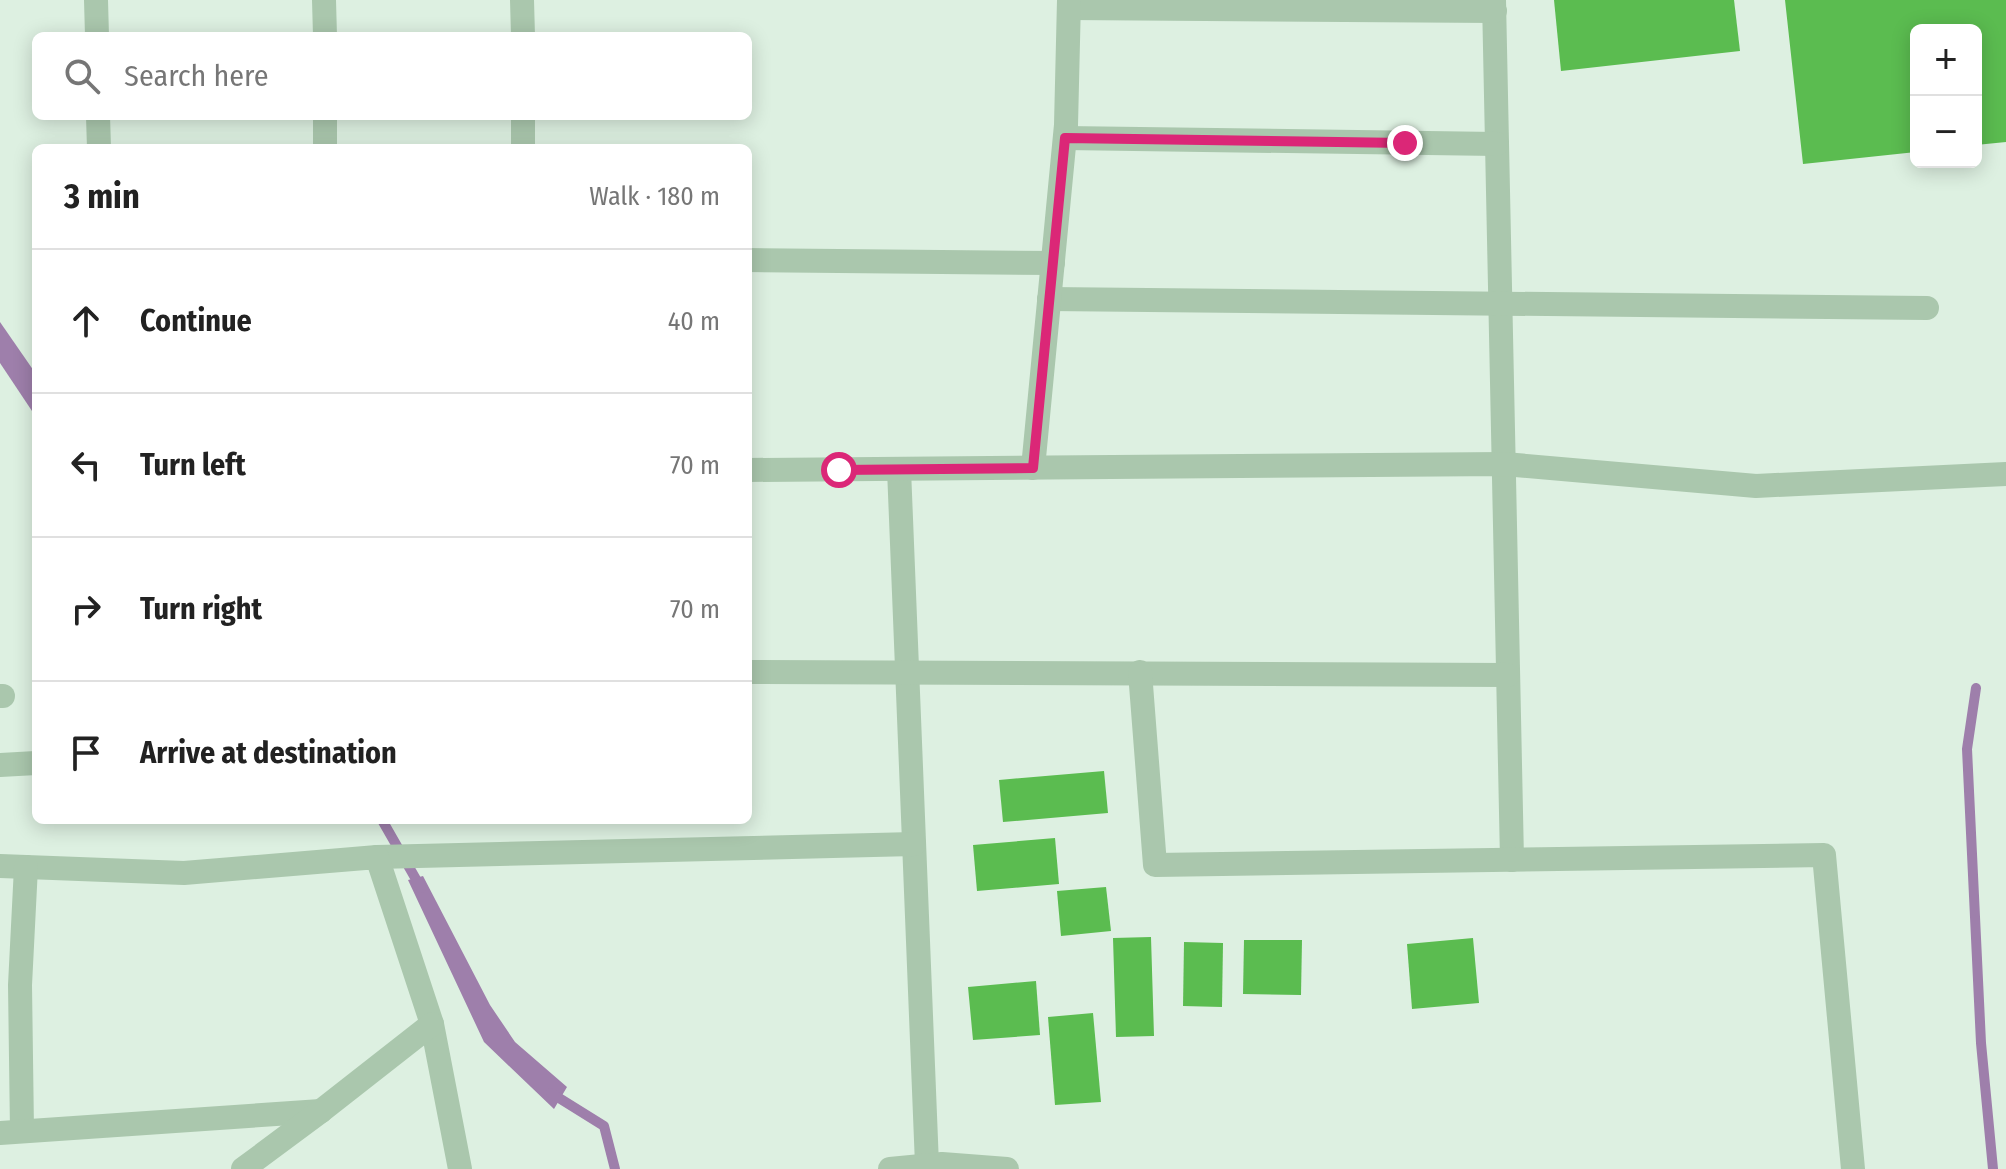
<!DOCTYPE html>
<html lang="en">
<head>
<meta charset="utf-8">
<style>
	body { margin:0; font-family:"Fira Sans Condensed",sans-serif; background:#f2f2f2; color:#222 }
	.controls { position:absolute; right:24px; top:24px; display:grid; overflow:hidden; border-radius:12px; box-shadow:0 4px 20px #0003 }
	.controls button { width:72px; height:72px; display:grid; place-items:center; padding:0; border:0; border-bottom:2px solid #e0e0e0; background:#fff; color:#222; font:40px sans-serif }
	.stop { position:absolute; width:24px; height:24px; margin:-18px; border:6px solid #db2777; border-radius:50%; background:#fff }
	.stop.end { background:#db2777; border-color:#fff; box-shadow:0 2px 8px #0008 }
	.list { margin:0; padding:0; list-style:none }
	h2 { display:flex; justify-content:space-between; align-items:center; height:104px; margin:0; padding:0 32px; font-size:34px }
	h2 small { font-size:26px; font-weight:400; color:#767676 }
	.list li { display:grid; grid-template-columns:52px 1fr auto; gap:24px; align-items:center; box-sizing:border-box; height:144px; padding:0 32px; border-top:2px solid #e0e0e0 }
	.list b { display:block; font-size:30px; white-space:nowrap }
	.list em { font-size:26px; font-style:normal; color:#767676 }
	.icon { flex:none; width:44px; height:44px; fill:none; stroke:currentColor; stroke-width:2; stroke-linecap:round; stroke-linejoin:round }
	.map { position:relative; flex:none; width:2006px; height:1169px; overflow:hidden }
	.search { position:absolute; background:#fff; box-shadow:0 4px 20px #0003; left:32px; top:32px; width:720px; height:88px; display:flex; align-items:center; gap:20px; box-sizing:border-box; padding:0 28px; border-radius:12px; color:#767676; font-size:30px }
	.panel { position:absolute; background:#fff; box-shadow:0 4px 20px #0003; left:32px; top:144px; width:720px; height:680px; border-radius:12px }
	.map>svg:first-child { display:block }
	.water { fill:#9e7fab }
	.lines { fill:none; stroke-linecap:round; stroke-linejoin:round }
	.stream { stroke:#9e7fab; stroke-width:10 }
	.building { fill:#5bbc50 }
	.minor { stroke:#aac7ad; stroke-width:24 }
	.route { stroke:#db2777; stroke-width:10 }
</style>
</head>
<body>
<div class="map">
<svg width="2006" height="1169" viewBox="0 0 2006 1169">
	<rect width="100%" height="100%" fill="#ddf0e1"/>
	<!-- water -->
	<g class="water">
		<polygon points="0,322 36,374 36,417 0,363"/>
		<polygon points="423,876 490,1005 515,1042 567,1087 554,1109 484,1042 408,880"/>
	</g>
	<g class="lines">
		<!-- stream -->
		<g class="stream">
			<polyline points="1976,688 1967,749 1981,1043 1993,1169"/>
			<polyline points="382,820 421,888"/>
			<polyline points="551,1093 604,1126 615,1169"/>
		</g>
	</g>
	<!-- building -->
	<g class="building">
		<polygon points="1554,0 1734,0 1740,51 1561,71"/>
		<polygon points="1785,0 2006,0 2006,142 1976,145 1976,30 1916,30 1916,152 1803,164"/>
		<polygon points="1104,771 1108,813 1003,822 999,780"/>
		<polygon points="1055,838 1059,884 977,891 973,845"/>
		<polygon points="1106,887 1111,931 1061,936 1057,891"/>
		<polygon points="1151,937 1154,1036 1116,1037 1113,938"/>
		<polygon points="1473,938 1479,1003 1412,1009 1407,944"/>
		<polygon points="1244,940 1302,940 1301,995 1243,994"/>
		<polygon points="1184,942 1223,943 1222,1007 1183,1006"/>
		<polygon points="1036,981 1040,1035 973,1040 968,987"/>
		<polygon points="1093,1013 1101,1102 1055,1105 1048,1017"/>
	</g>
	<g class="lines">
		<!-- minor -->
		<g class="minor">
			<polyline points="96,0 97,36"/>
			<polyline points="324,0 325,36"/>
			<polyline points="522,0 523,36"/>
			<polyline points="1494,0 1512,860"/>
			<polyline points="1069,8 1495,11"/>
			<polyline points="98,116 99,148"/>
			<polyline points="325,116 325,148"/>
			<polyline points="523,116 523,148"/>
			<polyline points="1065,138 1497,144"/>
			<polyline points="748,260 1053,263"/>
			<polyline points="1049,299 1927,308"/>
			<polyline points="1033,468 1066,125 1069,0"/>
			<polyline points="899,469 927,1165"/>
			<polyline points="748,470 1504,464 1756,486 2006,474"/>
			<polyline points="748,672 1508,675"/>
			<polyline points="1140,672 1155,865 1824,855 1853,1169"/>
			<polyline points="0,696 3,696"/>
			<polyline points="0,765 36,763"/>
			<polyline points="377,857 914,844"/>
			<polyline points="0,866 184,873 377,857 432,1024 460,1169"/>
			<polyline points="22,1130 20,985 26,867"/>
			<polyline points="0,1133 321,1111"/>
			<polyline points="243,1169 321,1111 432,1024"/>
			<polyline points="890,1169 942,1164 1007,1169"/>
		</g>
	</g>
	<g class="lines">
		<!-- route -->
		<polyline class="route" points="839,470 1033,468 1065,138 1405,143"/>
	</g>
</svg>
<div class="controls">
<button>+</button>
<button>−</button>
</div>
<div class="stop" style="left:839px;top:470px"></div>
<div class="stop end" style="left:1405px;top:143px"></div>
<div class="search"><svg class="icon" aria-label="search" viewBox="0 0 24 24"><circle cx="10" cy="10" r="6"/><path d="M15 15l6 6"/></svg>Search here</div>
<section class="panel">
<h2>3 min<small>Walk · 180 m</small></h2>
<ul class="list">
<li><svg class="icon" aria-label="ahead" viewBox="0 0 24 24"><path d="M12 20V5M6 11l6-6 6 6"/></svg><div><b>Continue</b></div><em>40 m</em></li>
<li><svg class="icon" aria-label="left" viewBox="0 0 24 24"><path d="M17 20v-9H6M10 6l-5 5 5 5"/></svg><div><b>Turn left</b></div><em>70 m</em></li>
<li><svg class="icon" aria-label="right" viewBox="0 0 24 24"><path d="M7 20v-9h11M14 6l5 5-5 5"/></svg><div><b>Turn right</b></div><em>70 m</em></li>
<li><svg class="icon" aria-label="arrive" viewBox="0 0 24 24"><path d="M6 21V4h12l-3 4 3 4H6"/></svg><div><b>Arrive at destination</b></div></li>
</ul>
</section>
</div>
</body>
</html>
